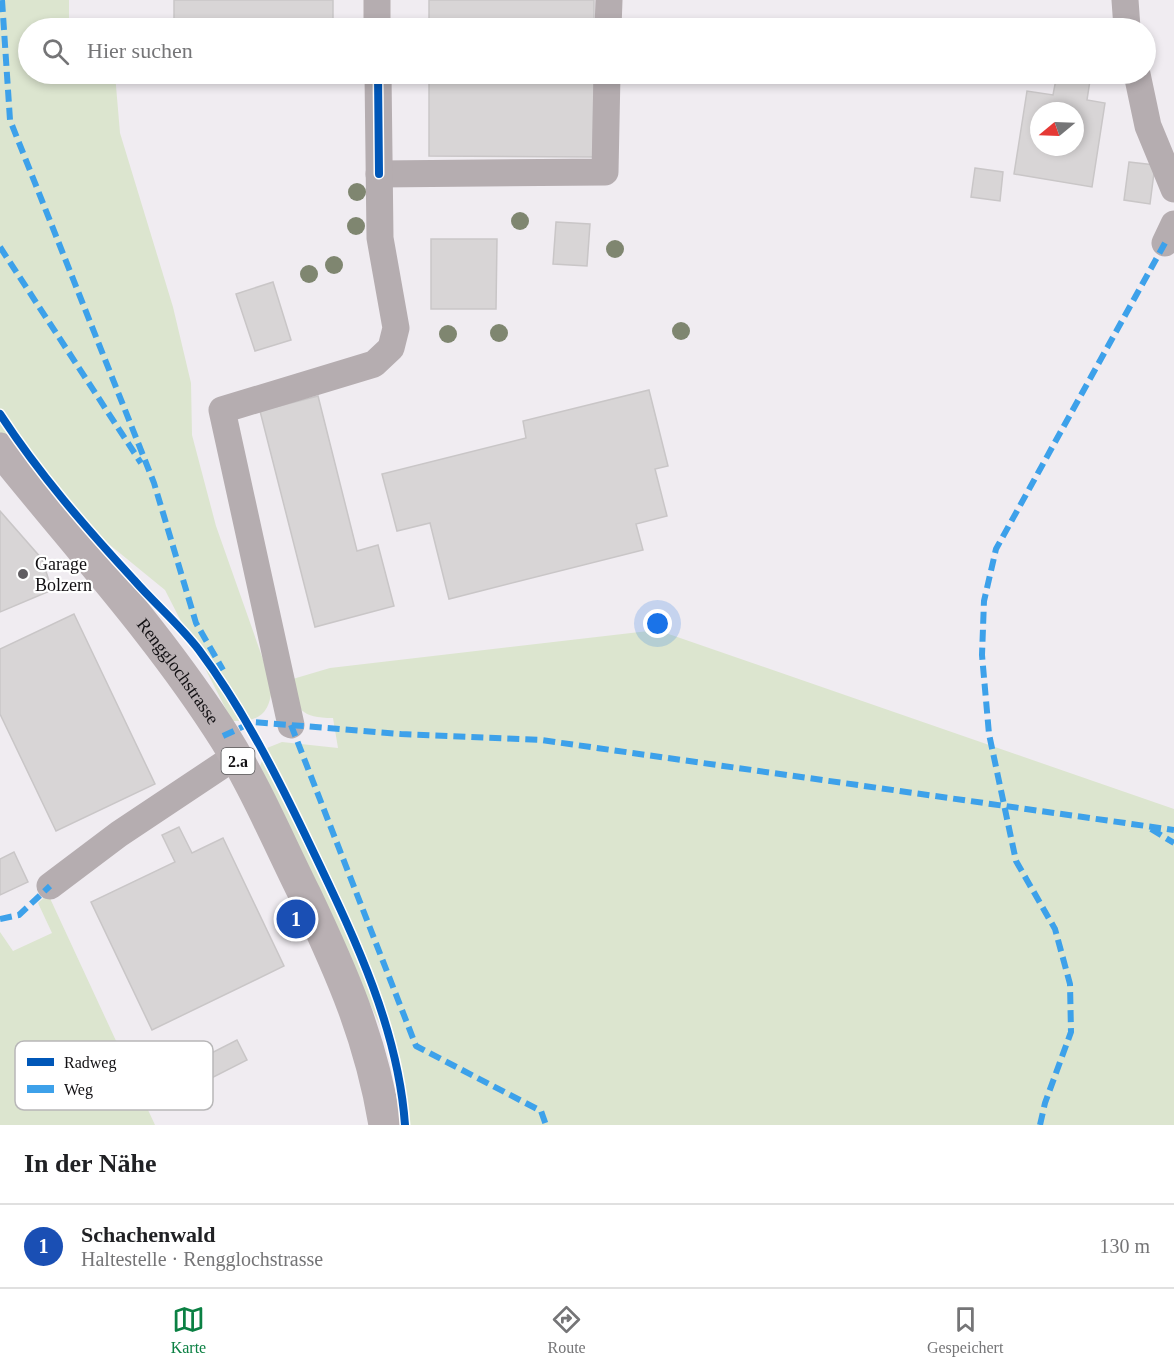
<!DOCTYPE html>
<html lang="de">
<head>
<meta charset="utf-8">
<style>
	body { margin:0; font-family:Georgia,serif; background:#f2f2f2; color:#202124 }
	.compass { position:absolute; left:1030px; top:102px; width:54px; height:54px; border-radius:50%; background:#fff; box-shadow:0 3px 9px #0003; rotate:251deg }
	.you { position:absolute; left:658px; top:624px; width:21px; height:21px; margin:-15px; border:4px solid #fff; border-radius:50%; background:#1a73e8; box-shadow:0 0 0 9px #1a73e833 }
	.badge { display:grid; place-items:center; width:39px; height:39px; border-radius:50%; background:#0b8043; color:#fff; font-size:20px; font-weight:700 }
	.pin { position:absolute; translate:-50% -50%; border:3px solid #fff; box-shadow:0 2px 6px #0006 }
	.list { margin:0; padding:0; list-style:none }
	h2 { display:flex; justify-content:space-between; align-items:center; height:78px; margin:0; padding:0 24px; font-size:26px }
	h2 small { font-size:20px; font-weight:400; color:#757577 }
	.list li { display:grid; grid-template-columns:39px 1fr auto; gap:18px; align-items:center; box-sizing:border-box; height:84px; padding:0 24px; border-top:2px solid #e0e0e0 }
	.list b { display:block; font-size:22px; white-space:nowrap }
	.list p { margin:0; font-size:20px; white-space:nowrap; color:#757577 }
	.list em { font-size:20px; font-style:normal; color:#757577 }
	.icon { flex:none; width:33px; height:33px; fill:none; stroke:currentColor; stroke-width:2; stroke-linecap:round; stroke-linejoin:round }
	.map { position:relative; flex:none; width:1174px; height:1125px; overflow:hidden }
	.search { position:absolute; background:#fff; box-shadow:0 3px 9px #0003; left:18px; right:18px; top:18px; height:66px; display:flex; align-items:center; gap:15px; box-sizing:border-box; padding:0 21px; border-radius:33px; color:#757577; font-size:22px }
	.sheet { height:162px; background:#fff }
	nav { display:flex; justify-content:space-around; align-items:center; box-sizing:border-box; height:84px; border-top:2px solid #e0e0e0; background:#fff; font-size:16px; color:#757577 }
	nav a { display:grid; justify-items:center; gap:3px }
	nav .on { color:#0b8043 }
	.map>svg:first-child { display:block }
	.green { fill:#dce5cf }
	.building { fill:#d8d5d6; stroke:#c9c6c7; stroke-width:1.5; fill-rule:evenodd }
	.lines { fill:none; stroke-linecap:round; stroke-linejoin:round }
	.minor { stroke:#b5adb0; stroke-width:27 }
	.major { stroke:#b9b0b3; stroke-width:33 }
	.quiet { stroke:#3da1ea; stroke-width:6; stroke-dasharray:12 6; stroke-linecap:butt }
	.cycleway-casing { stroke:#fff; stroke-width:11 }
	.cycleway { stroke:#0057b8; stroke-width:8 }
	.tree { fill:#7f8670 }
	.poi-dot { fill:#605d61; stroke:#fff; stroke-width:2 }
	.labels { text-anchor:middle; dominant-baseline:central; stroke-width:4.5; stroke-linejoin:round; paint-order:stroke }
	.shield { fill:#fff; stroke:#59585a; stroke-width:1.5 }
	.shield-label { font-size:16px; font-weight:bold; fill:#121013 }
	.poi-label { font-size:18px; fill:#121013; stroke:#fff; text-anchor:start }
	.street-label { font-size:18px; fill:#121013; stroke:#fff }
	.key { fill:#fff; stroke:#b8b7b8; stroke-width:1.5 }
	.key-label { font-size:16px; fill:#121013 }
</style>
</head>
<body>
<div class="map">
<svg width="1174" height="1125" viewBox="0 0 1174 1125">
	<rect width="100%" height="100%" fill="#f0ecf1"/>
	<!-- green -->
	<g class="green">
		<path d="M0,0h69v28h-41v46h87l5,59 53,174 18,76 1,52 24,91 56,159c-2,28 -11,37 -40,36l-67,-131 -153,-125 -12,-19z"/>
		<path d="M657,630l517,179v316h-773l-6,-67 -135,-292 7,-18 15,-6 56,6 -5,-30c-32,0 -35,-8 -47,-37l44,-13z"/>
		<polygon points="48,894 155,1125 0,1125 0,932 13,951 52,933 38,903"/>
	</g>
	<!-- building -->
	<g class="building">
		<rect x="174" y="0" width="159" height="28"/>
		<rect x="429" y="0" width="165" height="28"/>
		<polygon points="429,74 594,74 593,157 429,156"/>
		<path d="M1057,74h34l-4,26 18,3 -13,84 -78,-13 13,-83 26,4zM1039,111h36v36h-36z"/>
		<polygon points="1129,162 1155,165 1150,204 1124,200"/>
		<polygon points="975,168 1003,172 1000,201 971,197"/>
		<polygon points="556,222 590,224 587,266 553,264"/>
		<polygon points="431,239 497,239 496,309 431,309"/>
		<polygon points="273,282 291,340 255,351 236,294"/>
		<polygon points="649,390 668,466 655,469 667,516 636,524 643,550 449,599 430,523 397,531 382,474 526,438 523,421"/>
		<polygon points="318,396 357,551 378,545 394,606 315,627 260,411"/>
		<polygon points="0,511 42,559 52,590 0,612"/>
		<polygon points="74,614 155,784 56,831 0,714 0,649"/>
		<polygon points="179,827 192,853 223,838 284,966 152,1030 91,902 175,862 162,835"/>
		<polygon points="14,852 28,882 0,895 0,859"/>
		<polygon points="237,1040 247,1060 182,1093 172,1073"/>
	</g>
	<g class="lines">
		<!-- minor -->
		<g class="minor">
			<polyline points="377,0 377,28"/>
			<polyline points="1125,0 1127,28"/>
			<polyline points="608,28 609,0"/>
			<polyline points="1137,74 1148,126 1174,189"/>
			<polyline points="379,174 605,172 607,74"/>
			<polyline points="1165,243 1174,224"/>
			<polyline points="291,725 222,410 374,364 391,348 396,328 380,238 378,74"/>
			<polyline points="50,886 119,834 236,756"/>
		</g>
		<!-- major -->
		<path class="major" id="s1" d="M0,449c76,95 160,186 225,289 31,50 54,105 80,157 37,78 66,144 80,230"/>
		<!-- quiet -->
		<g class="quiet">
			<polyline points="2,0 10,120 154,483 196,623 223,670"/>
			<polyline points="0,247 141,463"/>
			<polyline points="291,725 416,1046 541,1111 546,1125"/>
			<polyline points="223,736 253,722 401,734 541,740 1174,830"/>
			<polyline points="1151,829 1174,843"/>
			<polyline points="0,919 19,915 50,886"/>
			<polyline points="1040,1125 1045,1103 1071,1032 1070,984 1055,929 1016,861 989,734 982,655 984,601 996,549 1165,243"/>
		</g>
		<!-- cycleway casing -->
		<g class="cycleway-casing">
			<g id="cycleway">
				<polyline points="378,74 379,174"/>
				<path d="M0,414c39,60 86,114 134,166 21,24 46,45 65,70 45,60 80,130 112,197 42,88 87,179 94,278"/>
			</g>
		</g>
		<!-- cycleway -->
		<use href="#cycleway" class="cycleway"/>
	</g>
	<!-- trees -->
	<g class="tree">
		<circle cx="357" cy="192" r="9"/>
		<circle cx="520" cy="221" r="9"/>
		<circle cx="356" cy="226" r="9"/>
		<circle cx="615" cy="249" r="9"/>
		<circle cx="334" cy="265" r="9"/>
		<circle cx="309" cy="274" r="9"/>
		<circle cx="681" cy="331" r="9"/>
		<circle cx="499" cy="333" r="9"/>
		<circle cx="448" cy="334" r="9"/>
	</g>
	<!-- markers -->
	<circle class="poi-dot" cx="23" cy="574" r="6"/>
	<g class="labels">
		<!-- shield labels -->
		<rect class="shield" x="221.5" y="748" width="33" height="26" rx="4.5"/>
		<g class="shield-label">
			<text x="238" y="761">2.a</text>
		</g>
		<!-- poi labels -->
		<g class="poi-label">
			<text x="35" y="564">Garage<tspan x="35" dy="21">Bolzern</tspan></text>
		</g>
		<!-- street labels -->
		<g class="street-label">
			<text stroke="none"><textPath href="#s1" startOffset="285">Rengglochstrasse</textPath></text>
		</g>
	</g>
	<!-- legend -->
	<rect x="15" y="1041" width="198" height="69" rx="9" class="key"/>
	<rect x="27" y="1058" width="27" height="8" fill="#0057b8"/>
	<rect x="27" y="1085" width="27" height="8" fill="#3da1ea"/>
	<g class="key-label">
		<text x="64" y="1068">Radweg</text>
		<text x="64" y="1095">Weg</text>
	</g>
</svg>
<svg class="compass" viewBox="-18 -18 36 36"><path d="M0-13l5 13h-10z" fill="#e53935"/><path d="M0 13l5-13h-10z" fill="#757577"/></svg>
<div class="you"></div>
<div class="pin badge" style="left:296px;top:919px;background:#1a4fb4">1</div>
<div class="search"><svg class="icon" aria-label="search" viewBox="0 0 24 24"><circle cx="10" cy="10" r="6"/><path d="M15 15l6 6"/></svg>Hier suchen</div>
</div>
<section class="sheet">
<h2>In der Nähe<small></small></h2>
<ul class="list">
<li><span class="badge" style="background:#1a4fb4">1</span><div><b>Schachenwald</b><p>Haltestelle · Rengglochstrasse</p></div><em>130 m</em></li>
</ul>
</section>
<nav>
<a class="on"><svg class="icon" aria-label="map" viewBox="0 0 24 24"><path d="M3 6l6-2 6 2 6-2v14l-6 2-6-2-6 2zM9 4v14M15 6v14"/></svg>Karte</a>
<a><svg class="icon" aria-label="directions" viewBox="0 0 24 24"><path d="M12 3l9 9-9 9-9-9zM9 14v-3h6M13 9l2 2-2 2"/></svg>Route</a>
<a><svg class="icon" aria-label="saved" viewBox="0 0 24 24"><path d="M7 4h10v16l-5-4-5 4z"/></svg>Gespeichert</a>
</nav>
</body>
</html>
